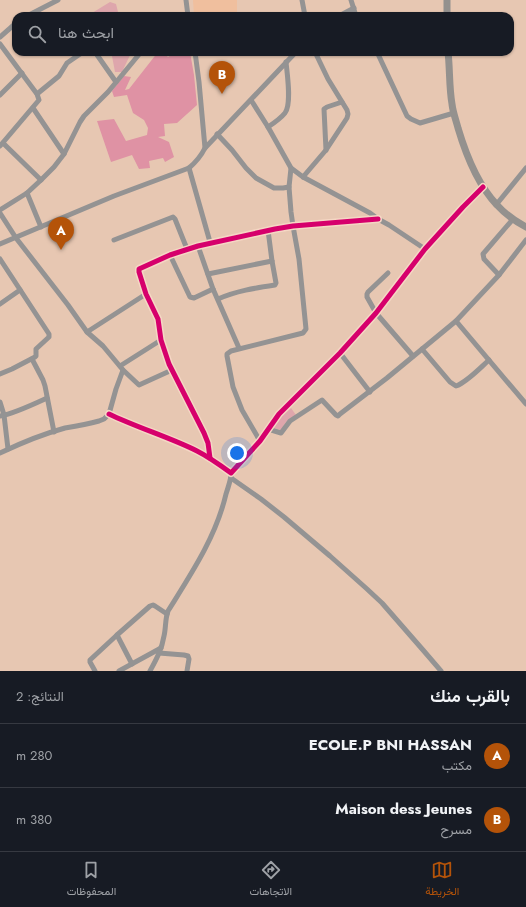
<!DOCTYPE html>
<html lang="ar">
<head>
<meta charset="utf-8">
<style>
	body { margin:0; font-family:Jost,Vazirmatn,sans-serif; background:#242831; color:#f1f3f6; direction:rtl }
	.you { position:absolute; left:237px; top:453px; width:14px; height:14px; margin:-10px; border:3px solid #fff; border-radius:50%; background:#1a73e8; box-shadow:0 0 0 6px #1a73e833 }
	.badge { display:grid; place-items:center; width:26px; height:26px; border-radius:50%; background:#b45309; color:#fff; font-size:13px; font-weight:700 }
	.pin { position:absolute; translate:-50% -33px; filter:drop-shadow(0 1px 2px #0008) }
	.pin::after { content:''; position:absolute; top:21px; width:14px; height:12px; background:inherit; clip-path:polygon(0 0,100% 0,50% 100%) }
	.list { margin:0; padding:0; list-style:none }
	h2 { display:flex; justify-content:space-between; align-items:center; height:52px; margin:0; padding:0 16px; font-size:17px }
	h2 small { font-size:13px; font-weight:400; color:#9ea1a6 }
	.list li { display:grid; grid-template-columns:26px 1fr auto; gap:12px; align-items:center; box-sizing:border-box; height:64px; padding:0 16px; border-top:1px solid #363941 }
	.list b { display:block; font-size:15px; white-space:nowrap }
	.list p { margin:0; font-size:13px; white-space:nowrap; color:#9ea1a6 }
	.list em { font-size:13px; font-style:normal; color:#9ea1a6 }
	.icon { flex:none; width:22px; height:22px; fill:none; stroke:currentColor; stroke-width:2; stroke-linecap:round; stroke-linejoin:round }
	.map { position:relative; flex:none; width:526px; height:671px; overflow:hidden; direction:ltr }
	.search { position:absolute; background:#171b24; box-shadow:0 1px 3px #0004; left:12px; right:12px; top:12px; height:44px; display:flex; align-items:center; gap:10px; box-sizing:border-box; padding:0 14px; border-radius:12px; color:#9ea1a6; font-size:15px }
	.sheet { height:180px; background:#171b24 }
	nav { display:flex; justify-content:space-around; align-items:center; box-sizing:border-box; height:56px; border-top:1px solid #363941; background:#171b24; font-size:11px; color:#9ea1a6 }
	nav a { display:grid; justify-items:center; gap:2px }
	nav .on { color:#b45309 }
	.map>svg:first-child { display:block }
	.built { fill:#f0bf9e }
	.green { fill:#dea6ac }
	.forest { fill:#df92a4 }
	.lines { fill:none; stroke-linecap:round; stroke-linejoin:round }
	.street { stroke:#949393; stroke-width:5 }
	.secondary { stroke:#94918e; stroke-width:7 }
	.cycleway-casing { stroke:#f5d7c4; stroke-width:8 }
	.cycleway { stroke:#d6006c; stroke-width:5 }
</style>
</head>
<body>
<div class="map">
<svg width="526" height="671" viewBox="0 0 526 671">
	<rect width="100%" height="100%" fill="#e7c7b2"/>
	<!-- built -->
	<polygon class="built" points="193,0 237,0 237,16 194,16"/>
	<!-- green -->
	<g class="green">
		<polygon points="110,2 116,4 119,16 94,16 92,13"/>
		<polygon points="108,52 130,52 131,53 122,72 115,72 112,56"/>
		<polygon points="291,408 296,415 286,422 281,430 274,428 275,422"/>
	</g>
	<!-- forest -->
	<polygon class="forest" points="158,52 163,52 168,57 176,52 190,52 194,75 197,105 177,123 164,124 165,136 158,137 169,142 174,157 165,162 163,158 149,161 150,168 139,169 132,155 111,162 97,121 114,119 126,141 147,135 148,128 144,120 133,113 127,95 114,97 112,91 124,76 131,77 125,90 129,89"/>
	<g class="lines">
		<!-- street -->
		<g class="street">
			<polyline points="186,0 188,16"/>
			<polyline points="302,0 305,16"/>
			<polyline points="351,0 356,16"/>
			<polyline points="27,16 58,0"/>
			<polyline points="339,16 354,8"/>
			<polyline points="0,37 16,23"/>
			<polyline points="0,44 37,94 39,100 0,146"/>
			<polyline points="95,52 116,82"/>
			<polyline points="377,52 407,116 411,119 420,123 454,113"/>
			<polyline points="37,94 59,76 67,63 83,52"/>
			<polyline points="0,95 22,73"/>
			<polyline points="251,100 268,127 291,168 303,177 370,213 378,219 389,225 425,249"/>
			<polyline points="33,108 64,154"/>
			<path d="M268,127c6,-4 13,-9 17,-14 7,-9 2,-40 1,-51"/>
			<polyline points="217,134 232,150 246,168 256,178 274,188 283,188 289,187"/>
			<polyline points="3,143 41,180"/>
			<polyline points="205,148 296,52"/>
			<polyline points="326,150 324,109 327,107 342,102"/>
			<polyline points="189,168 210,242"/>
			<polyline points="303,177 326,150 347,118 348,114 347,110 328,79 315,52"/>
			<polyline points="27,193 41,227"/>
			<polyline points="496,205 526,168"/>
			<polyline points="0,210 27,193 41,180 54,167 64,154 80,122 84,116 108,92 141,52"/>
			<path d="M0,213l16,25 52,67 19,27 16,14 20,24 -7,19 -7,25 -5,5 -5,2c-11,3 -22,5 -34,7 -22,6 -44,15 -65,25"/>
			<polyline points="114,240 173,217 175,219 187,249"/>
			<path d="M0,244l114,-48 75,-28c7,-6 12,-12 16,-20l-6,-66 -4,-30"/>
			<polyline points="198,246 213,289 239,348"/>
			<polyline points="170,255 190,297 194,298 213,289"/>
			<polyline points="0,259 49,334 49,337 36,349 36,356 35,357 12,369 0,374"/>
			<polyline points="388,273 368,292 367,294 367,297 376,313 413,356"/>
			<polyline points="208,274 272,261"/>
			<polyline points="499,275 484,259 483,254 513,219"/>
			<path d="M218,299c18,-8 37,-11 57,-14l1,-2 -4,-22 -4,-31"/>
			<polyline points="0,304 20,290"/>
			<polyline points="456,321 526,404"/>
			<polyline points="87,332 146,294"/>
			<path d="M422,349l28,33 6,4c11,-4 24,-18 33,-26"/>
			<polyline points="340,353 370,392"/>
			<polyline points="32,359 43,380 45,386 54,432"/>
			<polyline points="120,366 161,340"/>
			<polyline points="123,370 139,385 172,370"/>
			<polyline points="0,402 4,415 8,449"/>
			<path d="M109,414c29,14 60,23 88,37 12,6 23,14 34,22l29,-32 19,-27 61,-61 36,-40 49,-64 38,-42 20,-20"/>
			<path d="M0,416c13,-2 34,-12 47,-18"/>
			<polyline points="268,429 281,433 290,421 322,400 336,415 338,416 340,414 387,378 456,321 499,275 526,240"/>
			<polyline points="260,441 242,410 233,387 227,356 227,354 231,351 303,333 306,329 299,259 293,226 291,212 289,187 291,168"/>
			<polyline points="210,458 208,443 204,433 169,364 161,340 158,319 146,294 139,272 139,269 170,255 198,246 275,229 293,226 378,219"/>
			<polyline points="231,478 261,499 284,517 330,556 367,589 382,603 423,650 441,671"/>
			<polyline points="117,635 132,664"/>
			<polyline points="159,653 184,655 188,656 189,659 187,671"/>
			<polyline points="95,671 90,662 90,660 117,635 150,606 153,605 155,606 167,614"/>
			<polyline points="119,671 161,648"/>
			<path d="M150,671c6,-11 12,-22 14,-35 2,-8 1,-17 4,-25 23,-37 48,-74 58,-117 2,-6 4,-12 5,-18"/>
		</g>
		<!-- secondary -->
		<g class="secondary">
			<polyline points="447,0 447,16"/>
			<path d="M448,52c2,17 1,35 4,52 1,9 4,16 6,24 8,27 19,56 39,77 8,9 18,16 29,22"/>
		</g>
		<!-- cycleway casing -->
		<g class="cycleway-casing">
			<g id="cycleway">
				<path d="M109,414c29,14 60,23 88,37 12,6 23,14 34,22l29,-32 19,-27 61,-61 36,-40 49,-64 38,-42 20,-20"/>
				<polyline points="210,458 208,443 204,433 169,364 161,340 158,319 146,294 139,272 139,269 170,255 198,246 275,229 293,226 378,219"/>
			</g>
		</g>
		<!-- cycleway -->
		<use href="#cycleway" class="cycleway"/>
	</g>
</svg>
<div class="you"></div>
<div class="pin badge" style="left:61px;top:250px">A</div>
<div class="pin badge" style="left:222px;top:94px">B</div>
<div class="search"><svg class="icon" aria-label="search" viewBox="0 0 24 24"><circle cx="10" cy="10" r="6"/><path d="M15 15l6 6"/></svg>ابحث هنا</div>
</div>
<section class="sheet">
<h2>بالقرب منك<small>النتائج: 2</small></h2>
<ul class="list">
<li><span class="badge">A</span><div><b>ECOLE.P BNI HASSAN</b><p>مكتب</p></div><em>280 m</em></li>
<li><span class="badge">B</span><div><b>Maison dess Jeunes</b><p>مسرح</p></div><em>380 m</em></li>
</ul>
</section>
<nav>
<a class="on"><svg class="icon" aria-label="map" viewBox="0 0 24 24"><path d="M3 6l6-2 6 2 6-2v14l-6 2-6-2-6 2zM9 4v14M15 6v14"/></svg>الخريطة</a>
<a><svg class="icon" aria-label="directions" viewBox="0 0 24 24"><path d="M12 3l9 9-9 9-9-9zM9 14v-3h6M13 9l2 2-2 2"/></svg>الاتجاهات</a>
<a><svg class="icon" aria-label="saved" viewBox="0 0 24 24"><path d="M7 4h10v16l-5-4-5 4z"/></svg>المحفوظات</a>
</nav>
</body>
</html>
